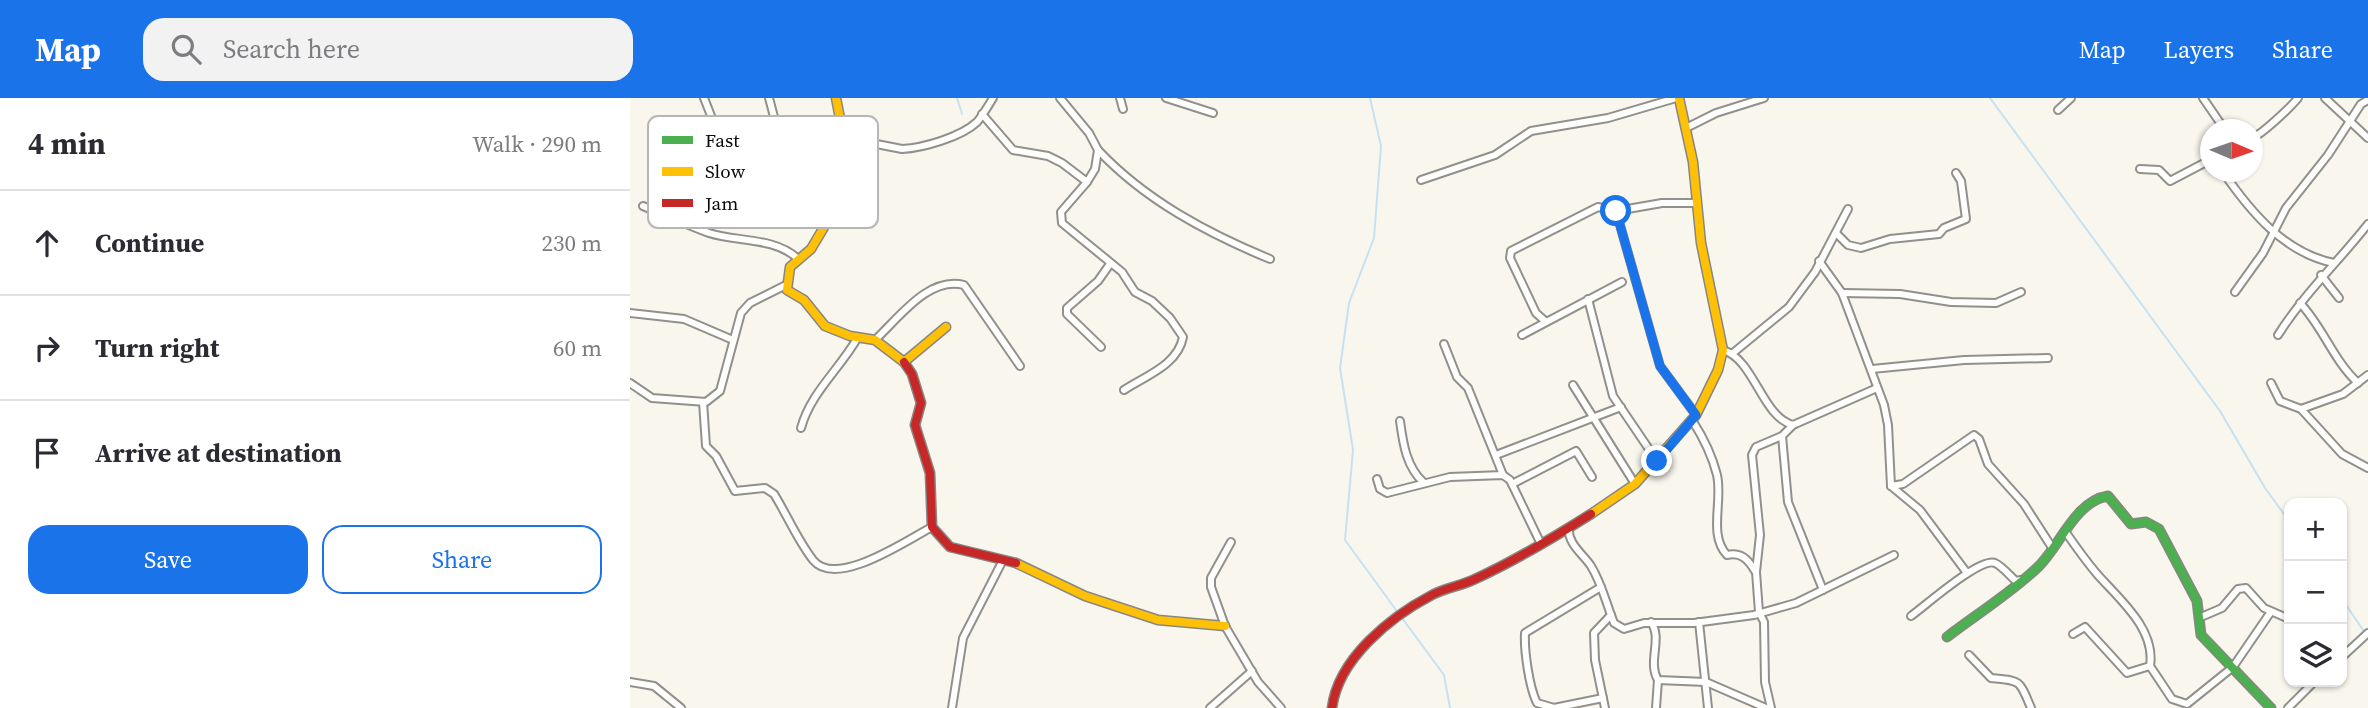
<!DOCTYPE html>
<html lang="en">
<head>
<meta charset="utf-8">
<style>
	body { margin:0; font-family:"Source Serif 4",serif; background:#f2f2f3; color:#2b2b33 }
	.controls { position:absolute; right:21px; bottom:21px; display:grid; overflow:hidden; border-radius:14px; box-shadow:0 2px 5px #0004 }
	.controls button { width:63px; height:63px; display:grid; place-items:center; padding:0; border:0; border-bottom:2px solid #e1e1e2; background:#fff; color:#2b2b33; font:35px sans-serif }
	.compass { position:absolute; left:1570px; top:21px; width:63px; height:63px; border-radius:50%; background:#fff; box-shadow:0 2px 5px #0004; rotate:92deg }
	.stop { position:absolute; width:21px; height:21px; margin:-16px; border:5px solid #1a73e8; border-radius:50%; background:#fff }
	.stop.end { background:#1a73e8; border-color:#fff; box-shadow:0 2px 7px #0008 }
	.list { margin:0; padding:0; list-style:none }
	h2 { display:flex; justify-content:space-between; align-items:center; height:91px; margin:0; padding:0 28px; font-size:30px }
	h2 small { font-size:23px; font-weight:400; color:#7c7c81 }
	.list li { display:grid; grid-template-columns:46px 1fr auto; gap:21px; align-items:center; box-sizing:border-box; height:105px; padding:0 28px; border-top:2px solid #e1e1e2 }
	.list b { display:block; font-size:26px; white-space:nowrap }
	.list em { font-size:23px; font-style:normal; color:#7c7c81 }
	.actions { display:flex; gap:14px; padding:21px 28px }
	.actions a { flex:1; padding:16px 0; border:2px solid #1a73e8; border-radius:21px; text-align:center; font-size:24px; color:#1a73e8 }
	.actions .main { background:#1a73e8; color:#fff }
	.icon { flex:none; width:38px; height:38px; fill:none; stroke:currentColor; stroke-width:2; stroke-linecap:round; stroke-linejoin:round }
	.map { position:relative; flex:none; width:1738px; height:610px; overflow:hidden }
	header { display:flex; align-items:center; gap:42px; box-sizing:border-box; height:98px; padding:0 35px; background:#1a73e8; color:#fff }
	header strong { font-size:33px }
	nav { display:flex; gap:38px; margin-inline-start:auto; font-size:24px }
	.search { width:490px; height:63px; background:#f2f2f3; display:flex; align-items:center; gap:18px; box-sizing:border-box; padding:0 24px; border-radius:21px; color:#7c7c81; font-size:26px }
	main { display:flex }
	aside { flex:1; background:#fff }
	.map>svg:first-child { display:block }
	.lines { fill:none; stroke-linecap:round; stroke-linejoin:round }
	.stream { stroke:#c4e2f3; stroke-width:2 }
	.street-casing { stroke:#92908c; stroke-width:10 }
	.fast-casing { stroke:#888783; stroke-width:11 }
	.slow-casing { stroke:#888783; stroke-width:11 }
	.jam-casing { stroke:#888783; stroke-width:11 }
	.street { stroke:#fefefc; stroke-width:6 }
	.fast { stroke:#4caf50; stroke-width:8 }
	.slow { stroke:#ffc107; stroke-width:8 }
	.jam { stroke:#c62828; stroke-width:8 }
	.route { stroke:#1a73e8; stroke-width:9 }
	.key { fill:#fff; stroke:#b6b6b6; stroke-width:2 }
	.key-label { font-size:19px; fill:#0a0a0a }
</style>
</head>
<body>
<header>
<strong>Map</strong>
<div class="search"><svg class="icon" aria-label="search" viewBox="0 0 24 24"><circle cx="10" cy="10" r="6"/><path d="M15 15l6 6"/></svg>Search here</div>
<nav><a>Map</a><a>Layers</a><a>Share</a></nav>
</header>
<main>
<aside>
<h2>4 min<small>Walk · 290 m</small></h2>
<ul class="list">
<li><svg class="icon" aria-label="ahead" viewBox="0 0 24 24"><path d="M12 20V5M6 11l6-6 6 6"/></svg><div><b>Continue</b></div><em>230 m</em></li>
<li><svg class="icon" aria-label="right" viewBox="0 0 24 24"><path d="M7 20v-9h11M14 6l5 5-5 5"/></svg><div><b>Turn right</b></div><em>60 m</em></li>
<li><svg class="icon" aria-label="arrive" viewBox="0 0 24 24"><path d="M6 21V4h12l-3 4 3 4H6"/></svg><div><b>Arrive at destination</b></div></li>
</ul>
<div class="actions"><a class="main">Save</a><a>Share</a></div>
</aside>
<div class="map">
<svg width="1738" height="610" viewBox="0 0 1738 610">
	<rect width="100%" height="100%" fill="#f9f6ed"/>
	<g class="lines">
		<!-- stream -->
		<g class="stream">
			<polyline points="327,0 332,16"/>
			<polyline points="740,0 751,48 744,140 719,205 710,270 723,352 715,442 769,516"/>
			<polyline points="1360,0 1590,313 1635,390 1659,423"/>
			<polyline points="1712,501 1735,535"/>
			<polyline points="772,520 814,577 820,610"/>
		</g>
		<!-- street casing -->
		<g class="street-casing">
			<g id="street">
				<path d="M74,0l11,28 32,10 63,-5 92,18c21,-1 59,-12 75,-27 6,-7 11,-16 16,-24"/>
				<polyline points="139,0 148,34"/>
				<polyline points="430,0 459,35 468,52"/>
				<polyline points="490,0 493,11"/>
				<polyline points="536,0 583,15"/>
				<polyline points="1573,0 1595,32"/>
				<polyline points="1695,0 1738,40"/>
				<polyline points="1428,12 1441,0"/>
				<path d="M352,16l31,36 35,6 14,7 25,19 8,-13 3,-19c47,50 109,83 172,109"/>
				<polyline points="1056,30 1086,15 1134,0"/>
				<path d="M1622,40c9,-3 39,-31 46,-40"/>
				<path d="M27,46c25,8 48,-1 70,-14"/>
				<polyline points="1510,71 1529,72 1540,83 1580,62"/>
				<path d="M1593,74c27,39 61,81 111,91"/>
				<polyline points="791,82 865,57 901,33 978,20 1046,0"/>
				<path d="M457,84l-26,30 1,11 60,49 13,20 17,9 18,17 13,19c-5,28 -38,39 -59,53"/>
				<path d="M13,108c22,9 44,19 66,27 27,9 65,4 88,25"/>
				<polyline points="986,113 1030,268 1066,317"/>
				<polyline points="1206,135 1218,147 1231,150 1260,141 1309,136 1314,130 1336,121 1331,83 1326,75"/>
				<polyline points="1189,163 1212,195 1254,307 1258,327 1261,388"/>
				<polyline points="1691,177 1709,200"/>
				<polyline points="1605,194 1633,155 1656,110 1698,57 1731,6 1738,2"/>
				<polyline points="1212,195 1270,196 1321,204 1366,205 1391,194"/>
				<polyline points="958,201 983,298 1027,363"/>
				<path d="M1670,205c23,24 33,57 58,80"/>
				<polyline points="0,215 54,221 103,242"/>
				<polyline points="915,223 906,215 880,160 881,153 968,109 986,113 1032,105 1066,105"/>
				<polyline points="892,237 992,184"/>
				<path d="M1648,237c26,-41 60,-73 90,-111"/>
				<path d="M245,242c24,-22 53,-64 89,-55l56,81"/>
				<polyline points="814,246 827,279 838,290 873,377"/>
				<polyline points="471,249 437,216 437,210 468,183 480,166"/>
				<path d="M1093,252c32,10 38,66 70,75l84,-37"/>
				<polyline points="1103,255 1159,209 1185,174 1218,111"/>
				<polyline points="1242,271 1334,262 1418,260"/>
				<polyline points="0,285 22,300 76,304 90,293 111,215 120,205 156,187"/>
				<polyline points="1641,285 1650,303 1671,311 1712,356 1738,370"/>
				<polyline points="943,287 1005,386"/>
				<path d="M73,304l3,44 10,10 19,35 30,-3 9,6c13,21 24,47 39,66 23,29 94,-20 119,-33"/>
				<polyline points="1671,311 1713,296 1738,277"/>
				<path d="M1062,322c11,17 20,35 25,55 6,26 -9,60 10,80 14,-3 21,4 28,16"/>
				<path d="M770,323c3,22 6,46 24,62"/>
				<path d="M171,330c10,-36 39,-59 57,-91"/>
				<polyline points="1152,338 1158,404 1193,492"/>
				<polyline points="866,357 991,309"/>
				<polyline points="747,381 750,391 757,395 820,379 873,377 880,382 910,444"/>
				<polyline points="882,386 946,353 962,379"/>
				<polyline points="1261,388 1273,386 1344,337 1349,341 1358,366 1394,406 1423,451"/>
				<polyline points="1261,388 1290,412 1337,475"/>
				<path d="M939,430c-2,15 14,26 22,38 11,18 15,37 23,57l10,6 20,-6h50l60,-8 42,-12 98,-48"/>
				<path d="M1437,436c9,13 19,27 30,40 22,25 59,55 53,92l22,33 15,5 46,-37 37,-54"/>
				<polyline points="601,444 581,480 581,489 595,528 628,584 651,610"/>
				<path d="M971,489l-76,46c-1,17 4,54 12,70l17,5 49,-10"/>
				<path d="M1281,518c14,-10 69,-59 84,-53 7,3 15,13 21,18l5,-1"/>
				<polyline points="1571,519 1592,510 1608,491 1616,490 1634,510 1659,521"/>
				<path d="M1021,524c12,17 -4,40 7,58l48,2 60,26"/>
				<polyline points="1069,524 1078,610"/>
				<polyline points="1443,536 1455,529 1497,575 1520,568"/>
				<path d="M1339,557l22,23c30,3 28,1 40,30"/>
				<polyline points="1712,559 1738,535"/>
				<polyline points="0,584 24,588 51,610"/>
				<polyline points="322,610 333,540 372,464"/>
				<polyline points="580,610 622,573"/>
				<polyline points="975,610 965,562 964,535 981,517"/>
				<polyline points="1026,610 1028,582"/>
				<polyline points="1141,610 1135,584 1134,524 1129,514 1126,474 1130,437 1122,357 1126,349 1152,338 1163,327"/>
				<polyline points="1658,610 1684,584"/>
			</g>
		</g>
		<!-- fast casing -->
		<g class="fast-casing">
			<path id="fast" d="M1317,539c30,-23 64,-44 91,-70 22,-21 37,-66 70,-71l23,28 15,-2 13,7 38,72 4,34 70,73"/>
		</g>
		<!-- slow casing -->
		<g class="slow-casing">
			<g id="slow">
				<polyline points="206,0 216,51 200,119 181,151 160,169 157,192 174,202 195,228 220,238 245,242 274,264 316,229"/>
				<polyline points="961,416 1005,386 1066,317 1088,272 1093,252 1071,145 1063,64 1049,0"/>
				<polyline points="386,465 455,498 528,522 595,528"/>
			</g>
		</g>
		<!-- jam casing -->
		<g class="jam-casing">
			<g id="jam">
				<polyline points="274,264 282,276 291,305 285,327 300,375 302,429 320,449 386,465"/>
				<path d="M702,610c6,-49 58,-91 100,-113 13,-7 28,-9 41,-15 40,-18 80,-42 118,-66"/>
			</g>
		</g>
		<!-- street -->
		<use href="#street" class="street"/>
		<!-- fast -->
		<use href="#fast" class="fast"/>
		<!-- slow -->
		<use href="#slow" class="slow"/>
		<!-- jam -->
		<use href="#jam" class="jam"/>
	</g>
	<g class="lines">
		<!-- route -->
		<polyline class="route" points="986,113 1030,268 1066,317 1027,363"/>
	</g>
	<!-- legend -->
	<rect x="18" y="18" width="230" height="112" rx="10" class="key"/>
	<rect x="32" y="38" width="31" height="8" fill="#4caf50"/>
	<rect x="32" y="69" width="31" height="9" fill="#ffc107"/>
	<rect x="32" y="101" width="31" height="8" fill="#c62828"/>
	<g class="key-label">
		<text x="75" y="49">Fast</text>
		<text x="75" y="80">Slow</text>
		<text x="75" y="112">Jam</text>
	</g>
</svg>
<div class="controls">
<button>+</button>
<button>−</button>
<button><svg class="icon" aria-label="layers" viewBox="0 0 24 24"><path d="M12 4l9 5-9 5-9-5zM3 14l9 5 9-5"/></svg></button>
</div>
<svg class="compass" viewBox="-18 -18 36 36"><path d="M0-13l5 13h-10z" fill="#e53935"/><path d="M0 13l5-13h-10z" fill="#7c7c81"/></svg>
<div class="stop" style="left:986px;top:113px"></div>
<div class="stop end" style="left:1027px;top:363px"></div>
</div>
</main>
</body>
</html>
